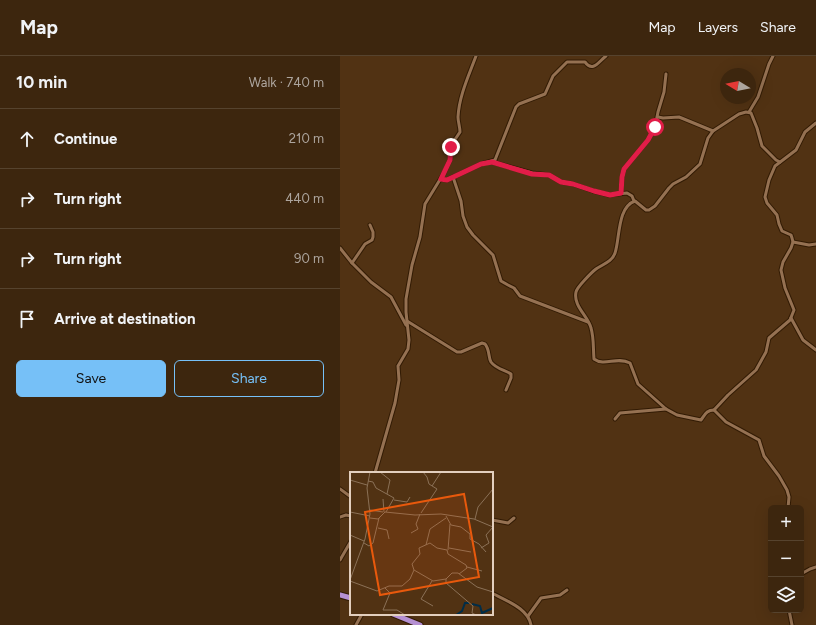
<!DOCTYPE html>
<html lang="en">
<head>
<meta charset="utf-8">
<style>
	body { margin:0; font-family:Figtree,sans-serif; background:#442e17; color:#f1f3f6 }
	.controls { position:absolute; right:12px; bottom:12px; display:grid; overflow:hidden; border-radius:6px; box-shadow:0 4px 16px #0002 }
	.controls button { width:36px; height:36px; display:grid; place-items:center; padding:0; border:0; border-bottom:1px solid #56432e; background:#3d260e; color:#f1f3f6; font:20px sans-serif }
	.compass { position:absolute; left:380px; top:12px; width:36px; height:36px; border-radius:50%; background:#3d260e; box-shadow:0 4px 16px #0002; rotate:280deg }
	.stop { position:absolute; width:12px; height:12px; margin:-9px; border:3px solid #e11d48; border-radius:50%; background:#fff }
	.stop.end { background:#e11d48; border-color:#fff; box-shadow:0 1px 4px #0008 }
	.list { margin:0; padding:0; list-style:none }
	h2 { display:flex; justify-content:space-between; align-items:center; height:52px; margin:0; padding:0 16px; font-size:17px }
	h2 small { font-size:13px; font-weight:400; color:#ada59e }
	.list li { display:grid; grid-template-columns:26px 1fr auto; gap:12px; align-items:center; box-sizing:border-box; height:60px; padding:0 16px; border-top:1px solid #56432e }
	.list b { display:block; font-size:15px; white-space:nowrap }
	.list em { font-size:13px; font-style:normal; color:#ada59e }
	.actions { display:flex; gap:8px; padding:12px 16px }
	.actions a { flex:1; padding:9px 0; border:1px solid #76c0f7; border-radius:6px; text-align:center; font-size:14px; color:#76c0f7 }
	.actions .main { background:#76c0f7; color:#111 }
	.icon { flex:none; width:22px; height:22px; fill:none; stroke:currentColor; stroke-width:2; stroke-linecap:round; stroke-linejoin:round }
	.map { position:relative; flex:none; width:476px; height:569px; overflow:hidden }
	header { display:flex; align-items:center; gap:24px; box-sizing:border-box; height:56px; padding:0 20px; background:#3d260e; border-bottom:1px solid #56432e }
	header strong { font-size:19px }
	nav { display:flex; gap:22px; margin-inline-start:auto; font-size:14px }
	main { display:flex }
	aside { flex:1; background:#3d260e }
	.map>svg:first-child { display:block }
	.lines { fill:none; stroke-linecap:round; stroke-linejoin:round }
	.minor-casing { stroke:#321b04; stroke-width:5 }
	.trunk-casing { stroke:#321b04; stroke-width:7 }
	.minor { stroke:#957152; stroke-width:3 }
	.trunk { stroke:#b590d2; stroke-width:5 }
	.route { stroke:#e11d48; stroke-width:5 }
	.inset-river { fill:none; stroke:#002d48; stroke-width:2 }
	.inset-road { fill:none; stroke:#8b7157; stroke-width:1 }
	.view { fill:#e8590c; fill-opacity:0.15; stroke:#e8590c; stroke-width:2 }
	.inset-edge { fill:none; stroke:#e3cfbe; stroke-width:2 }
</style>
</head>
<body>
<header>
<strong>Map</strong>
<nav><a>Map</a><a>Layers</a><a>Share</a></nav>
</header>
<main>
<aside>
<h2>10 min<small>Walk · 740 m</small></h2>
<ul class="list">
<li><svg class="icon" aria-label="ahead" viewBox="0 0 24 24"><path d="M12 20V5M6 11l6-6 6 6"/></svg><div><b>Continue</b></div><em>210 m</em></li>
<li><svg class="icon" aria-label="right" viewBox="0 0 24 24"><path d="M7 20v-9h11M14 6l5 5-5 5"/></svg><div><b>Turn right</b></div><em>440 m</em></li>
<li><svg class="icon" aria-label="right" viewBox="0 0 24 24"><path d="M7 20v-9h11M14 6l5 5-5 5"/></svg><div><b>Turn right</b></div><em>90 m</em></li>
<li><svg class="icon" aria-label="arrive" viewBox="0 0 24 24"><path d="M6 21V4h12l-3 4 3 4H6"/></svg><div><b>Arrive at destination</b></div></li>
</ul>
<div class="actions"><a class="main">Save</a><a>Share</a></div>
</aside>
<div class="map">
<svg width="476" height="569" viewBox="0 0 476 569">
	<rect width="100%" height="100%" fill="#513213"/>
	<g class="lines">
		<!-- minor casing -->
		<g class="minor-casing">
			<g id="minor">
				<polyline points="409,56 418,41 429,8 433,0"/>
				<polyline points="318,61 323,62 339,61 373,75"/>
				<polyline points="152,106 192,117 209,119 221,126 233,128 253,135 269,139 287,137 292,140 294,145"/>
				<path d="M440,106l-4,-2 -14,-14 -5,-18 -6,-15 -5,-1 -7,2 -26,17 -5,7 -8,26 -14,13 -13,7 -4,4 -14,18 -6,4h-3l-11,-9c-18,6 -15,38 -20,52 -3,9 -12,11 -19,16 -4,3 -19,18 -20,23 -3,14 12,24 15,36 3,10 2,20 3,31 11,8 22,-3 36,4l8,21 28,25 11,6 24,5c4,-5 5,-10 13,-10l12,12 33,18 5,16 15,20 8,14 2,7 -1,11"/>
				<polyline points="113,121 121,145 123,160 127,171 133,179 153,199 161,225 168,229 174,232 180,240 248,266"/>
				<path d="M101,123l6,1 34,-16 14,-4 21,-53 3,-3 26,-10 8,-18 14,-14h18c8,11 14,-1 21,-6"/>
				<polyline points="281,137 282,121 284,113 308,84 315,71 318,56 324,36 326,18"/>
				<polyline points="453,186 469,189 476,188"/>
				<polyline points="0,192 12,207 31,226 51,241 66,269"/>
				<polyline points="12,207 25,188 32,184 33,181 33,176 30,169"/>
				<polyline points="451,262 463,284 476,294"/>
				<path d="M67,265l50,31h4l21,-9 3,1c5,6 3,13 6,18 5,7 14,8 20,12v4l-5,12"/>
				<polyline points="374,354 388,339 416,314 426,296 429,282 450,264 454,254 445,232 441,214 443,206 451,192 453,186 452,182 451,179 442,175 439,168 437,159 427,147 425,141 429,124 435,110 456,94 465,76 476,67"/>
				<polyline points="275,363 280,357 326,353"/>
				<path d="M35,417l20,-70 4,-23 -1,-14 10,-17 1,-9 -3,-28v-13l6,-34 8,-28 5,-33 19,-31 6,-13 2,-16 8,-12c0,-5 -2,-10 -2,-15 1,-21 11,-42 18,-61"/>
				<polyline points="0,433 11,441"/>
				<polyline points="0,461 6,459 11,460"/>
				<polyline points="152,464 168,467 174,462"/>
				<polyline points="0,504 11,485"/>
				<polyline points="461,518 470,513 476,511"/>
				<path d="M152,537c14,8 36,15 39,32"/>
				<polyline points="449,554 452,569"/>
				<polyline points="188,560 201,542 220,539 227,534"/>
				<polyline points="16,569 22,558"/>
			</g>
		</g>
		<!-- trunk casing -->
		<g class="trunk-casing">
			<g id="trunk">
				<polyline points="0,539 11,542"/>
				<polyline points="53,558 80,569"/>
			</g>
		</g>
		<!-- minor -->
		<use href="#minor" class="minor"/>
		<!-- trunk -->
		<use href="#trunk" class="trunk"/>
	</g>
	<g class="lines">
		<!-- route -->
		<polyline class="route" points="111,91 110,104 101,123 107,124 141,108 152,106 192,118 209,119 221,126 233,128 254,135 270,139 281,137 282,121 284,113 308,84 315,71"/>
	</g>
	<!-- overview -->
	<g transform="translate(10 416)">
		<rect width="143" height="143" fill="#513213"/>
		<path class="inset-river" d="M122,132l8,2 2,7 11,-5M106,143l6,-4 3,-8h4"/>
		<path class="inset-road" d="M30,0l10,8 -3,14M0,8l17,5M18,9l5,1 3,6 18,10 -8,14M82,14l9,-14M33,27l1,13M44,28l13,2 3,-5M20,38l13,2M0,40l20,4M71,41l16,-24 -8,-5 -2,-7 -4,-5M96,44l5,9 10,2 9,7v5l9,5 7,8M20,46l8,1 7,-7 30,3 26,-1 33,5 19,8M125,47l3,-12 15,-18M28,56l9,2 2,9M61,61l7,-4 -2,-5 4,-10M0,63l14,6M14,71l5,3 4,-3 6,-25M76,73l4,-16 16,-11M99,76l22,4M131,76l8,-5 -3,-8 7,-8M98,78l2,-26M117,95l15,4M64,98l19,11 13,-2 6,-6h6l19,14 16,5M96,107v4l27,23 -1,7 4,2M0,108l15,-41 5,-25 -3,-26 3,-16M0,109l27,10 12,-5h13l8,-7 4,-9 -2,-6 8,-10 -1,-6 11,-5 7,5 10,2 1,4 18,11 1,3 -8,6M82,109l-11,18 12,7M35,116l5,5 -7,17h14l8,5"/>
		<path class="view" d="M114,22l15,83 -99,18 -15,-83z"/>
		<rect width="143" height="143" class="inset-edge"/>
	</g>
</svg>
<div class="controls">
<button>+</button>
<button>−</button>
<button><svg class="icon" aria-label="layers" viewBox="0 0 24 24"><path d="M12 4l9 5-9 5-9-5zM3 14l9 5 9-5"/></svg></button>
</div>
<svg class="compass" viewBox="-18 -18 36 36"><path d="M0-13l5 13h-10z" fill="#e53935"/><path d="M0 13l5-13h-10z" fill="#ada59e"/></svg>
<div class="stop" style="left:315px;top:71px"></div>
<div class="stop end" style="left:111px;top:91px"></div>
</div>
</main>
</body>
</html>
